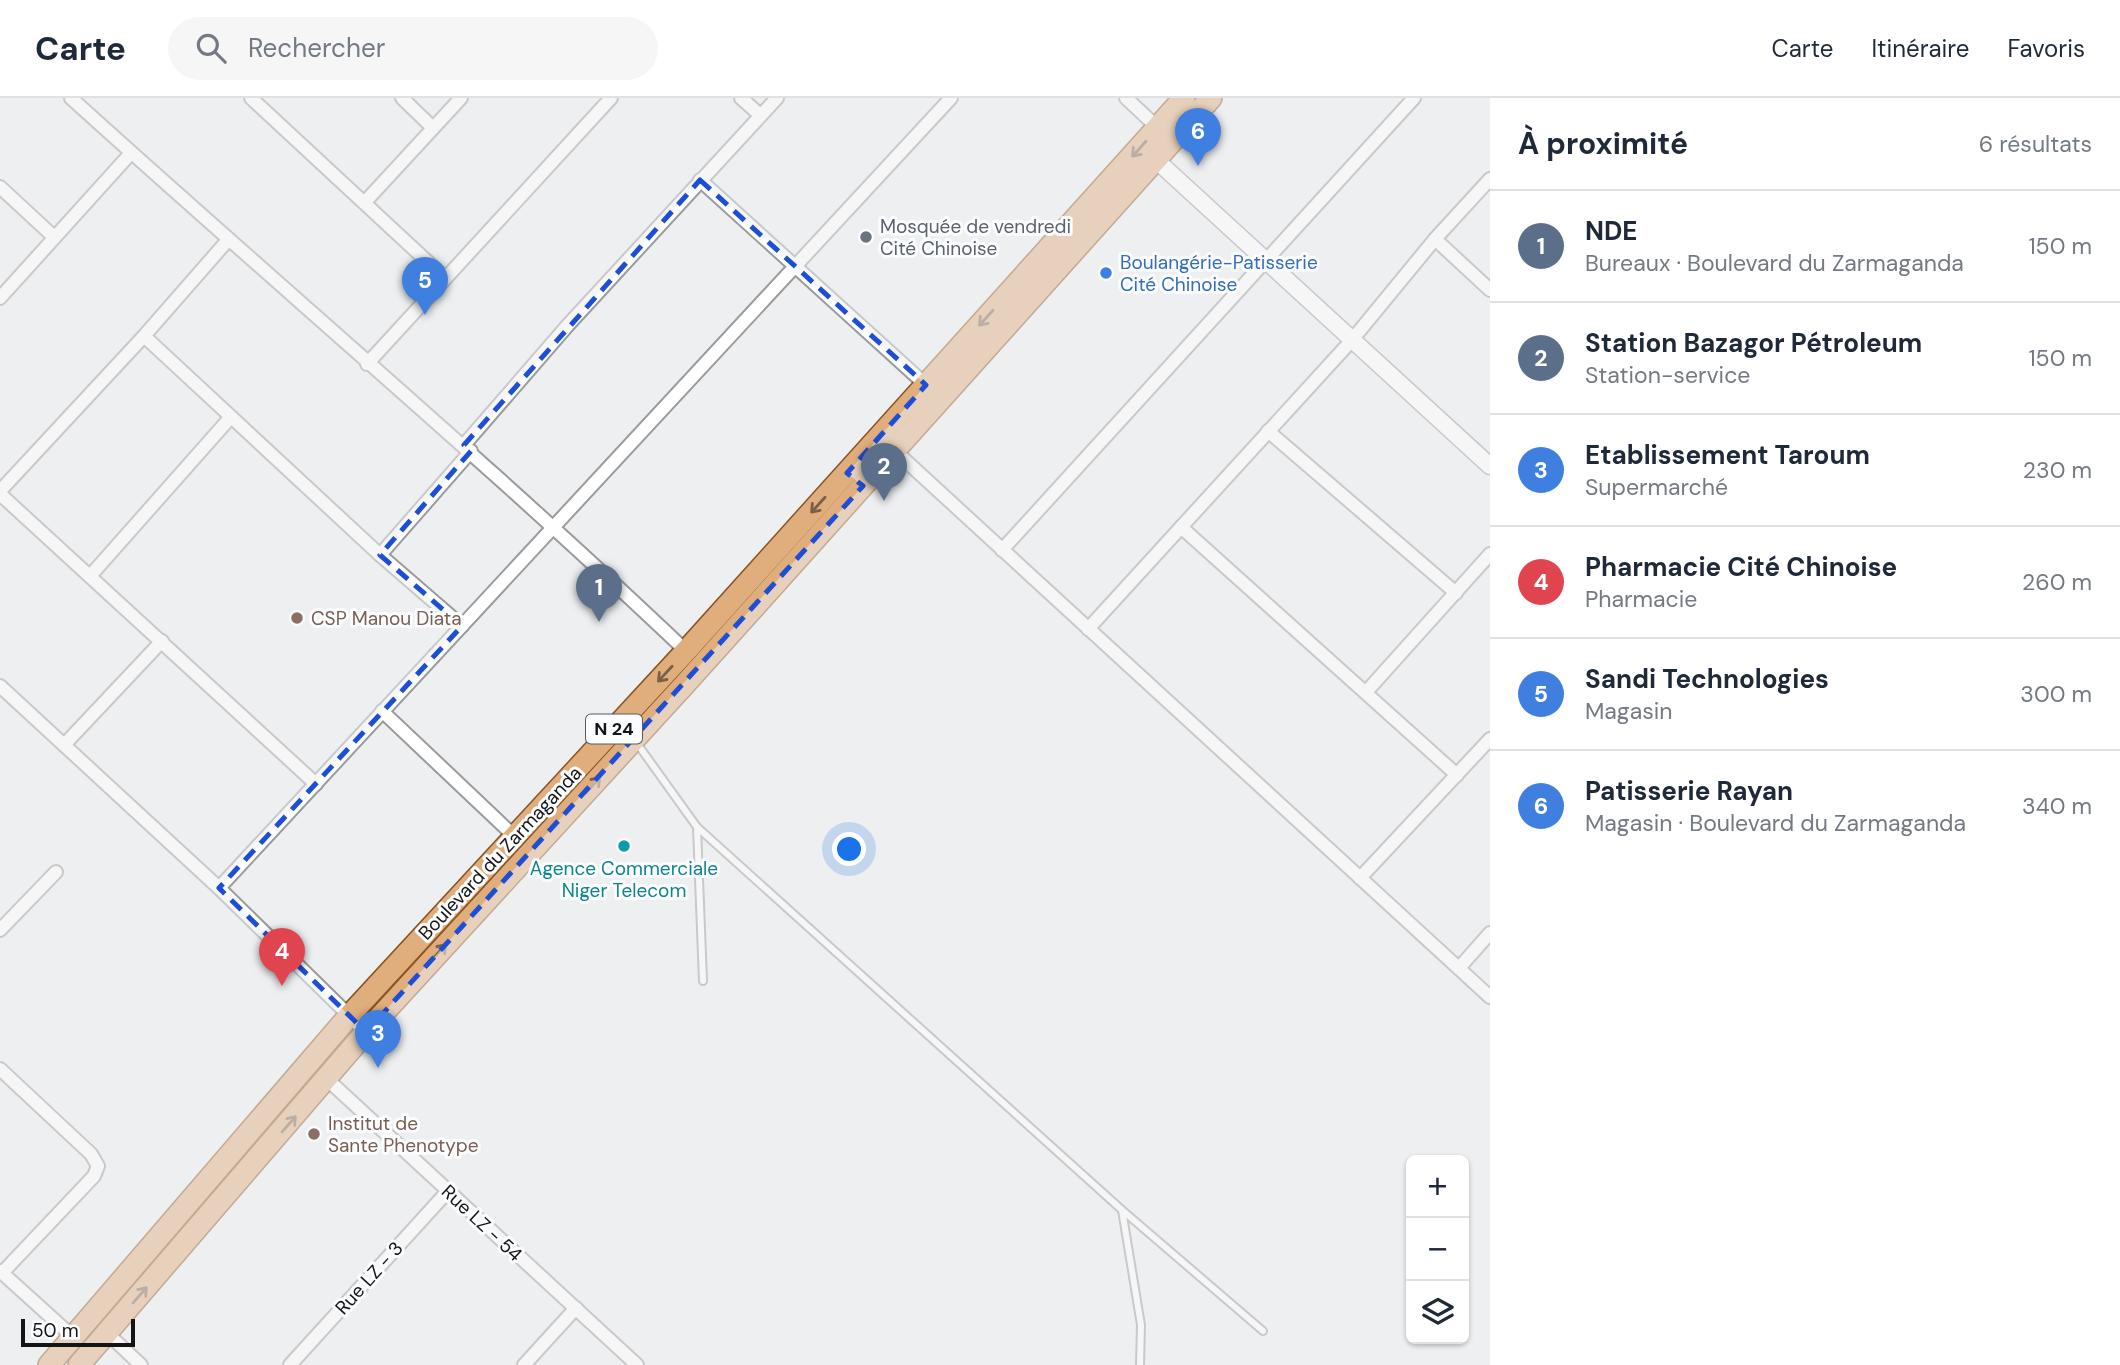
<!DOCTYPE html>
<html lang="fr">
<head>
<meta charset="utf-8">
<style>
	body { margin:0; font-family:"DM Sans",sans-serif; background:#f6f6f7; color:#1f2937 }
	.controls { position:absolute; right:21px; bottom:21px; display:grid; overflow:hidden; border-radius:10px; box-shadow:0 2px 5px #0004 }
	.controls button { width:63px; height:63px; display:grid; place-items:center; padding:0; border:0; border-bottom:2px solid #e0e1e3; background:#fff; color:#1f2937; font:35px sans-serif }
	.scale { position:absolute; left:21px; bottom:18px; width:114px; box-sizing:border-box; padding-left:7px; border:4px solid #141415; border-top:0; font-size:19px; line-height:24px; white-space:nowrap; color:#141415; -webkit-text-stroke:5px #fbfcfe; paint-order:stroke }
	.you { position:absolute; left:850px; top:752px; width:24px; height:24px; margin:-18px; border:5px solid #fff; border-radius:50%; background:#1a73e8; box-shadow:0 0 0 10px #1a73e833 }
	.badge { display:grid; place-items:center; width:46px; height:46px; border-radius:50%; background:#b45309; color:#fff; font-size:23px; font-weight:700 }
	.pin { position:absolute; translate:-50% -58px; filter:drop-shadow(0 2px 4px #0008) }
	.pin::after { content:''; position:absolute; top:37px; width:24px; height:21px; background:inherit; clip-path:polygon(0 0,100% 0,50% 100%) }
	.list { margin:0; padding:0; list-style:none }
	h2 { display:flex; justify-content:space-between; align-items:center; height:91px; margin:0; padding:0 28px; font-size:30px }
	h2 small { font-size:23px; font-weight:400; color:#747a83 }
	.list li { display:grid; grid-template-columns:46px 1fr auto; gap:21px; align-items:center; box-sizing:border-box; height:112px; padding:0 28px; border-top:2px solid #e0e1e3 }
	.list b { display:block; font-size:26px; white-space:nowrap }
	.list p { margin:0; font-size:23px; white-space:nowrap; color:#747a83 }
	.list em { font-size:23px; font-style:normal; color:#747a83 }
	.icon { flex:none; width:38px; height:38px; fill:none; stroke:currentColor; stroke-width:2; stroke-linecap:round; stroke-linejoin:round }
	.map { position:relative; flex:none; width:1490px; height:1267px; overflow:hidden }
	header { display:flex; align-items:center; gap:42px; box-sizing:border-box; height:98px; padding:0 35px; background:#fff; border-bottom:2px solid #e0e1e3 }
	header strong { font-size:33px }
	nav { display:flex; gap:38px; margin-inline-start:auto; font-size:24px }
	.search { width:490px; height:63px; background:#f6f6f7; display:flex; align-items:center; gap:18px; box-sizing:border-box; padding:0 24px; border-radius:38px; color:#747a83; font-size:26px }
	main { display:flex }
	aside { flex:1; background:#fff }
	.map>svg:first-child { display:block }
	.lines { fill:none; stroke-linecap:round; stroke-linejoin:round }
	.service-casing { stroke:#9a9b9d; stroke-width:10 }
	.minor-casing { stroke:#9a9b9d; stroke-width:16 }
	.tertiary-casing { stroke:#9a9b9d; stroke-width:19 }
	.primary-casing { stroke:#8c5420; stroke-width:24 }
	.service { stroke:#fff; stroke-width:6 }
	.minor { stroke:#fff; stroke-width:12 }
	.tertiary { stroke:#fff; stroke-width:16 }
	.primary { stroke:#e0ad7d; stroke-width:21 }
	.oneway { stroke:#7a6049 }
	.marked { fill:none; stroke:#1d4ed8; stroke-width:5; stroke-dasharray:14 9; stroke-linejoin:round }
	.worship-dot { fill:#6b7280; stroke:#fbfcfe; stroke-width:2.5 }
	.shop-dot { fill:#3f7fe0; stroke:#fbfcfe; stroke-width:2.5 }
	.education-dot { fill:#8d6e63; stroke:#fbfcfe; stroke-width:2.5 }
	.culture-dot { fill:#0f9aa8; stroke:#fbfcfe; stroke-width:2.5 }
	.labels { text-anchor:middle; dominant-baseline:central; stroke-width:6; stroke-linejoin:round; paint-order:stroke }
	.shield { fill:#fbfcfe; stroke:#595a5b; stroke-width:2 }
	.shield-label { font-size:18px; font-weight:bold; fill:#141415 }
	.worship-label { font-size:19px; fill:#5b616d; stroke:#fbfcfe; text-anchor:start }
	.shop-label { font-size:19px; fill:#366cbe; stroke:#fbfcfe; text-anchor:start }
	.education-label { font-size:19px; fill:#785e54; stroke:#fbfcfe; text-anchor:start }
	.street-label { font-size:19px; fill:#141415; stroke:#fbfcfe }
	.culture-label { font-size:19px; fill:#0d838f; stroke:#fbfcfe }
</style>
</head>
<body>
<header>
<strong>Carte</strong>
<div class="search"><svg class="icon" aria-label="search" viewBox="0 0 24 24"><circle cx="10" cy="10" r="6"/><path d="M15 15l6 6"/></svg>Rechercher</div>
<nav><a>Carte</a><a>Itinéraire</a><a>Favoris</a></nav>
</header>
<main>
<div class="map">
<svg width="1490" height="1267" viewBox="0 0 1490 1267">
	<rect width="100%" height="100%" fill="#eeeff1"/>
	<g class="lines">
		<!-- service casing -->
		<g class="service-casing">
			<g id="service">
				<polyline points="636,644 697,729 1122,1112 1263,1233"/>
				<polyline points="697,729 703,883"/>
				<polyline points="1122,1112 1141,1227 1140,1267"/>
			</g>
		</g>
		<!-- minor casing -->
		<g class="minor-casing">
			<g id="minor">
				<path d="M71,0c204,185 415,363 615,553"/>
				<polyline points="251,0 444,179"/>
				<polyline points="402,0 433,30"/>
				<polyline points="741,0 760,17"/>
				<polyline points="1126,0 1158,30"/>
				<polyline points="700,82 926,287"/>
				<polyline points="0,89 54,139"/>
				<polyline points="365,104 461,0"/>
				<polyline points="1435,141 1490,192"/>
				<polyline points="0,200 131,55"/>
				<polyline points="144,238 380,457 462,528"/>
				<polyline points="367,266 611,0"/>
				<polyline points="1268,333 1456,495"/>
				<polyline points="464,347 568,227 777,0"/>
				<polyline points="895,353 1490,899"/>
				<polyline points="0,393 144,238 228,142"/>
				<polyline points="0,396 316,686"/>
				<polyline points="1181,429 1457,677"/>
				<polyline points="1002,452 1414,0"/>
				<polyline points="380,457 471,353"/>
				<polyline points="91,477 230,320"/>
				<polyline points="1088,531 1352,242 1435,141 1490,81"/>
				<polyline points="0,588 219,790 366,934"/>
				<polyline points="1367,593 1490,456"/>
				<polyline points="382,613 513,737"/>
				<polyline points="64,647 162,543"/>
				<polyline points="1360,780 1490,641"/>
				<polyline points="219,790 951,0"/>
				<polyline points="0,832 56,774"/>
				<polyline points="1459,870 1490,835"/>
				<polyline points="0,971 91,1056 98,1068 94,1078 2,1175"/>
				<polyline points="328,982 637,1267"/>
				<polyline points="0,1173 73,1239"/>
				<polyline points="107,1235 141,1267"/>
				<polyline points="290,1267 448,1093"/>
				<polyline points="524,1267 576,1210"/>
			</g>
		</g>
		<!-- tertiary casing -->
		<g class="tertiary-casing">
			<polyline id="tertiary" points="1155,61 1490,368"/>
		</g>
		<!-- primary casing -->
		<g class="primary-casing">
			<g id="primary">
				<polyline points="49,1267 349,918 686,553 1184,0"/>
				<polyline points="79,1267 366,934 685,586 1211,0"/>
			</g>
		</g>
		<!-- service -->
		<use href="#service" class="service"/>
		<!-- minor -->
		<use href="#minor" class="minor"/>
		<!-- tertiary -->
		<use href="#tertiary" class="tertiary"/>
		<!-- primary -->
		<use href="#primary" class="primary"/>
	</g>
	<!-- one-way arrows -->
	<defs><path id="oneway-shaft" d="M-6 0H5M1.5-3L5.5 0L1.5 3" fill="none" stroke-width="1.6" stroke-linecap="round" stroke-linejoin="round" transform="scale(1.75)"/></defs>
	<g class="oneway">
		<use href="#oneway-shaft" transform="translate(1139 51) rotate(132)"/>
		<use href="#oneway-shaft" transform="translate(986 220) rotate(132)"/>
		<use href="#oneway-shaft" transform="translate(818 407) rotate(132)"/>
		<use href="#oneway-shaft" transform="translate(665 576) rotate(133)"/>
		<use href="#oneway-shaft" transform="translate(593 687) rotate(-47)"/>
		<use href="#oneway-shaft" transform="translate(439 854) rotate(-47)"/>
		<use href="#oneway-shaft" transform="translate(289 1026) rotate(-49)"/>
		<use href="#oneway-shaft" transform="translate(140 1197) rotate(-49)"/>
	</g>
	<!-- marked area -->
	<path d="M0 0H1490V1267H0ZM700,82l226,205 -79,88 16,13 -497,546 -147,-144 243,-262 -82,-71 91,-104 -7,-6z" fill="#eeeff1" fill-opacity=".55" fill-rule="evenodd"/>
	<path class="marked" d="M700,82l226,205 -79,88 16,13 -497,546 -147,-144 243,-262 -82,-71 91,-104 -7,-6z"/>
	<!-- markers -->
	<circle class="worship-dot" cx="866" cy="139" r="7"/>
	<circle class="shop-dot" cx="1106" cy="175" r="7"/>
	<g class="education-dot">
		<circle cx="297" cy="520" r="7"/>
		<circle cx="314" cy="1036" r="7"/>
	</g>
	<circle class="culture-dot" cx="624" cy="748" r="7"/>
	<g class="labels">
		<!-- shield labels -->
		<rect class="shield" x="586" y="616.5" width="56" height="29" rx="5"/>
		<g class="shield-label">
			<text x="614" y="631">N 24</text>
		</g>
		<!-- worship labels -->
		<g class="worship-label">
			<text x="880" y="128">Mosquée de vendredi<tspan x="880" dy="22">Cité Chinoise</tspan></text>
		</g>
		<!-- shop labels -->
		<g class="shop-label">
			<text x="1120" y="164">Boulangérie-Patisserie<tspan x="1120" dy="22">Cité Chinoise</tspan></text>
		</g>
		<!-- education labels -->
		<g class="education-label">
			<text x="311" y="520">CSP Manou Diata</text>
			<text x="328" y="1025">Institut de<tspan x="328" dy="22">Sante Phenotype</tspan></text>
		</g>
		<!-- street labels -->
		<g class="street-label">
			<text transform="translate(500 755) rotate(-47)">Boulevard du Zarmaganda</text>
			<text transform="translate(482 1125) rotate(43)">Rue LZ - 54</text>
			<text transform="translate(369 1180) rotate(-48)">Rue LZ - 3</text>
		</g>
		<!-- culture labels -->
		<g class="culture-label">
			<text x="624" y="770">Agence Commerciale<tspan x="624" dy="22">Niger Telecom</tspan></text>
		</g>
	</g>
</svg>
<div class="controls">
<button>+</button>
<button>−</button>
<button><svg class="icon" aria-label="layers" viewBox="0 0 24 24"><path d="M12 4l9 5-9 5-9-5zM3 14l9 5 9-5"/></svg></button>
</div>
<div class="scale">50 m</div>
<div class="you"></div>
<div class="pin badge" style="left:599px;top:524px;background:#5c6f8a">1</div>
<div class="pin badge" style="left:884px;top:403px;background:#5c6f8a">2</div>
<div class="pin badge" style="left:378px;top:970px;background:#3f7fe0">3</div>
<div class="pin badge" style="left:282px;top:888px;background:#e0444e">4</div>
<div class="pin badge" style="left:425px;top:217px;background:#3f7fe0">5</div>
<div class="pin badge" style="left:1198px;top:68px;background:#3f7fe0">6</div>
</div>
<aside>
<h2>À proximité<small>6 résultats</small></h2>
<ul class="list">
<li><span class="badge" style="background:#5c6f8a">1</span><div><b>NDE</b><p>Bureaux · Boulevard du Zarmaganda</p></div><em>150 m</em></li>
<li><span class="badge" style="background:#5c6f8a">2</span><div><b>Station Bazagor Pétroleum</b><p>Station-service</p></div><em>150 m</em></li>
<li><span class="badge" style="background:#3f7fe0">3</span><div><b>Etablissement Taroum</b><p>Supermarché</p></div><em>230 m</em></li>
<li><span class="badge" style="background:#e0444e">4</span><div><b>Pharmacie Cité Chinoise</b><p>Pharmacie</p></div><em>260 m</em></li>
<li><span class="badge" style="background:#3f7fe0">5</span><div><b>Sandi Technologies</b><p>Magasin</p></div><em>300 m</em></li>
<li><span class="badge" style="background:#3f7fe0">6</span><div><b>Patisserie Rayan</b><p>Magasin · Boulevard du Zarmaganda</p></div><em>340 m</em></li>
</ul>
</aside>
</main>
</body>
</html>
